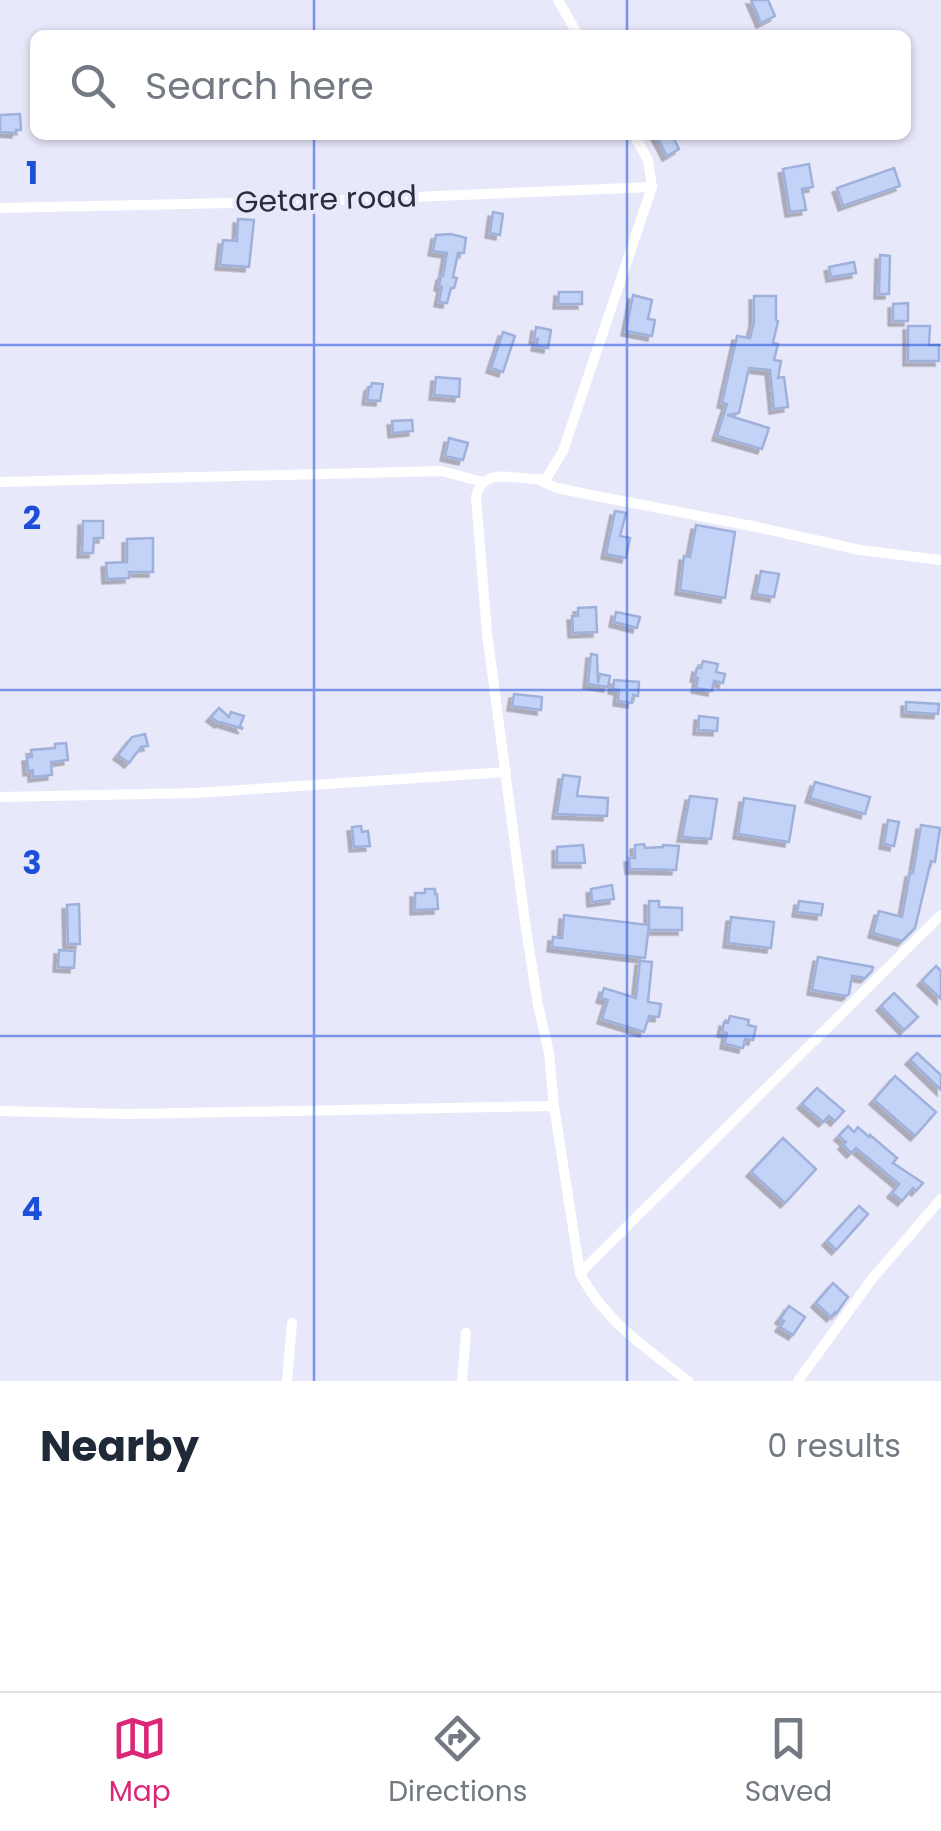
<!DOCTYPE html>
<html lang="en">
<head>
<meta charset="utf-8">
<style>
	body { margin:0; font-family:Poppins,sans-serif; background:#f2f2f3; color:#1f2937 }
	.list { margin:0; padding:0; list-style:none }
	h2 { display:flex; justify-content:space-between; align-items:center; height:130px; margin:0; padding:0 40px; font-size:42px }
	h2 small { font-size:32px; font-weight:400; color:#747a83 }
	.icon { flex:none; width:55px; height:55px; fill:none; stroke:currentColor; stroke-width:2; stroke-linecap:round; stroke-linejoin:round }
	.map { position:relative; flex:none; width:941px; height:1381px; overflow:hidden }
	.search { position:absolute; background:#fff; box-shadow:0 2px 8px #0004; left:30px; right:30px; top:30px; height:110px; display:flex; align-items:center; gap:25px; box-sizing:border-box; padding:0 35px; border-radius:15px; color:#747a83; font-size:38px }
	.sheet { height:310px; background:#fff }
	nav { display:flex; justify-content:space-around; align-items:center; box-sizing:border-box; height:140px; border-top:2px solid #e0e1e3; background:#fff; font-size:28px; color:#747a83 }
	nav a { display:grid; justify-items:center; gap:5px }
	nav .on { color:#db2777 }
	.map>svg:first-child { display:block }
	.building { fill:#c3d3f8; stroke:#9fb1db; stroke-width:2.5; filter:url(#shadow) }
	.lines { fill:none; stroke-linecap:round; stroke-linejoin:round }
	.minor { stroke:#fff; stroke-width:10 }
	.grid { fill:none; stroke:#1d4ed8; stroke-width:2.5; stroke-opacity:0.55 }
	.labels { text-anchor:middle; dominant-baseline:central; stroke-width:8; stroke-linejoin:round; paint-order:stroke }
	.street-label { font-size:30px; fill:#2d2c3e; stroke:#e8e8fb }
	.grid-label { font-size:32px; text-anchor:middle; font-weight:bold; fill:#1d4ed8; stroke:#e8e8fb; stroke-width:8; stroke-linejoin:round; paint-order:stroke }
</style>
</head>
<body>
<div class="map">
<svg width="941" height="1381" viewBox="0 0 941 1381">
	<defs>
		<filter id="shadow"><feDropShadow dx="-4.5" dy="4.5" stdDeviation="0" flood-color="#0004"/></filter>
	</defs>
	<rect width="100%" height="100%" fill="#e8e8fb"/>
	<!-- building -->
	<g class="building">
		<polygon points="751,0 768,0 775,16 761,23"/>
		<polygon points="20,114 21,130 16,130 16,133 0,132 0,115"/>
		<polygon points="656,135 672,135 679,149 667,156"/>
		<polygon points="809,164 813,187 802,189 806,210 790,212 783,169"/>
		<polygon points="894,168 900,186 843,206 837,188"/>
		<polygon points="493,212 503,214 500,235 490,233"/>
		<polygon points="238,219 254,220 249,267 220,265 223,240 237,241"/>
		<polygon points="451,234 466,238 464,253 458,253 453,277 457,278 454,288 451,288 447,303 439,302 442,287 439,286 441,276 443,276 447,253 433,251 436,235"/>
		<polygon points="880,255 890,256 889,294 879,294"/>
		<polygon points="854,262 856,273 831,277 829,267"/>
		<polygon points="559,292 582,292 582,304 558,304"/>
		<polygon points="633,295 652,300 648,319 655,320 652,336 626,331"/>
		<polygon points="754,296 776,296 776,320 778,321 773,343 778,344 774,360 781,361 778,378 784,377 788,407 774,409 770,370 749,368 739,413 727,415 769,428 762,449 717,436 727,404 722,403 737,336 750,338 754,322"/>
		<polygon points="908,303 908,321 893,321 893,304"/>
		<polygon points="908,326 930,326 929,345 939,345 939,361 908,361"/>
		<polygon points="536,327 551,330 548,348 536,346 538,339 534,339"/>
		<polygon points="503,332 515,336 503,372 491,368"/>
		<polygon points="436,377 460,379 459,397 434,395"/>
		<polygon points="372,383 383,384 380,401 367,400 369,387 371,387"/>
		<polygon points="412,420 413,431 393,433 392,421"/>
		<polygon points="449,438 468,443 463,460 445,456"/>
		<polygon points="615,511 626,513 620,536 630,538 626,558 606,554"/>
		<polygon points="83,521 103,521 103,538 94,538 93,553 82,553"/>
		<polygon points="696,525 735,532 725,598 680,590 684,556 690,557"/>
		<polygon points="153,538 153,572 129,572 129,578 107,579 106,563 127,562 127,539"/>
		<polygon points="761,571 779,574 774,597 756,594"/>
		<polygon points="596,607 597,632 573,633 572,616 578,616 578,608"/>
		<polygon points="616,612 640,617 637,628 614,622"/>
		<polygon points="591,654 597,655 598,683 600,674 610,676 608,687 588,684"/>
		<polygon points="703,661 718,664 716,672 725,674 723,683 714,681 712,691 696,688 698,678 695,677 697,668 701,668"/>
		<polygon points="614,680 639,682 638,696 633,695 632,703 618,701 619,690 613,689"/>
		<polygon points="514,694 542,697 541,710 512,706"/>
		<polygon points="906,702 939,704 938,714 906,712"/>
		<polygon points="219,708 229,717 231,712 244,716 240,726 243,729 221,722 219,723 211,717"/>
		<polygon points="699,716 718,718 717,731 698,730"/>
		<polygon points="145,734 148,746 141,747 129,763 118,755 132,737"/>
		<polygon points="66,743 68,760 51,762 52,775 33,777 33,770 28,771 27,757 32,757 31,750 55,748 55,744"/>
		<polygon points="563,775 580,777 577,796 608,798 607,816 557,814"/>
		<polygon points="815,782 870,797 865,814 810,798"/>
		<polygon points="690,796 717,799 711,839 682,837"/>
		<polygon points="744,798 795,806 789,842 738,834"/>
		<polygon points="888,820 899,822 894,846 884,844"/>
		<polygon points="921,825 940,828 935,862 931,861 915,928 902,941 873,933 879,911 902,917 910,873 913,873"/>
		<polygon points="361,826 362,832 368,831 370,846 354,847 352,827"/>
		<polygon points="644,844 645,848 663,847 663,845 679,846 676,870 630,869 629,858 635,858 635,845"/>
		<polygon points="583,845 585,863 557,863 557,847"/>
		<polygon points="612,885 614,899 592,902 591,889"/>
		<polygon points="425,889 435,889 435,894 437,894 438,909 415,910 415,893 425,893"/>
		<polygon points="649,901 659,901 659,907 682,908 682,930 649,930"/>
		<polygon points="799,901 823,904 821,915 797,912"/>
		<polygon points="79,904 80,944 68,944 67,905"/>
		<polygon points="564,915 649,925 645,958 552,947 553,937 562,938"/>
		<polygon points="731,917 774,922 771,948 728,943"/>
		<polygon points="59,950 75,951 74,968 58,967"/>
		<polygon points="818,957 873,967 872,971 865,978 852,976 849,994 846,996 812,990"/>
		<polygon points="640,961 652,962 648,1002 661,1004 659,1017 649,1016 644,1032 602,1019 608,1000 601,998 604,988 636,998"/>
		<polygon points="936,966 941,971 941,999 922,981"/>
		<polygon points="894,993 918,1017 904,1030 881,1006"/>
		<polygon points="730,1016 749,1020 748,1025 756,1027 753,1040 745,1039 743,1048 725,1044 727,1033 722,1032 724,1022 728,1023"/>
		<polygon points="917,1053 941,1075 941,1090 910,1060"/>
		<polygon points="895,1076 936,1112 915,1136 874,1100"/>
		<polygon points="817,1088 844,1111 835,1121 829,1116 823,1122 802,1104"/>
		<polygon points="848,1126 854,1132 858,1127 869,1137 870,1135 897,1158 893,1163 923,1183 916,1191 913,1188 902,1201 892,1193 899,1184 856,1148 851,1153 843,1145 846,1142 839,1136"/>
		<polygon points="783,1138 816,1169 785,1203 751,1172"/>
		<polygon points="859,1206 868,1214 836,1250 827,1241"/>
		<polygon points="833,1283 848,1297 836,1314 835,1312 831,1317 816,1303"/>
		<polygon points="789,1306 805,1317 793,1335 780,1327 784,1321 780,1319"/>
	</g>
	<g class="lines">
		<!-- minor -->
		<g class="minor">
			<polyline points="558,0 578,35"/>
			<polyline points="0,208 319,201 652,187"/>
			<polyline points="541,481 557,488 591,495 752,526 860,550 941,560"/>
			<polyline points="0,482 441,471 483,482"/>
			<polyline points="0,797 196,793 506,772"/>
			<polyline points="0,1111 130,1114 554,1106"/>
			<path d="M580,1273l-26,-167 -5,-53 -11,-48 -13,-83 -38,-289 -11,-136c7,-34 45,-15 70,-18l17,-28 89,-264 -4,-27 -14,-25"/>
			<polyline points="287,1381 292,1323"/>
			<polyline points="462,1381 466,1333"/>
			<path d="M688,1381c-40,-32 -85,-61 -108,-108l361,-358"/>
			<polyline points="798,1381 872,1279 941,1199"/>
		</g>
	</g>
	<!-- grid -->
	<path class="grid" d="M314,0v35M627,0v35M314,135v1246M627,135v1246M0,345h941M0,690h941M0,1036h941"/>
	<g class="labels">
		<!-- street labels -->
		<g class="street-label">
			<text transform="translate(326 199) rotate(-2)">Getare road</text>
		</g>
	</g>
	<g class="grid-label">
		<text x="32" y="184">1</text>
		<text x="32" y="529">2</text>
		<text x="32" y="874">3</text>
		<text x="32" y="1220">4</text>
	</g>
</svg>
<div class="search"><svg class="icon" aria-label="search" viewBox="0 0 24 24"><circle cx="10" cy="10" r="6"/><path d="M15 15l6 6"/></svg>Search here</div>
</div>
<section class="sheet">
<h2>Nearby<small>0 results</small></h2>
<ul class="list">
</ul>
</section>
<nav>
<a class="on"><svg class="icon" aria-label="map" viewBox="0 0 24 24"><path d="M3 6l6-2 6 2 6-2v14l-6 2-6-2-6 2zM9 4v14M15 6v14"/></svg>Map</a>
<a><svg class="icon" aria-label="directions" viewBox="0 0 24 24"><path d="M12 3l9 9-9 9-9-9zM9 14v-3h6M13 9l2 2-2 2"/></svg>Directions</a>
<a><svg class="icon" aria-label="saved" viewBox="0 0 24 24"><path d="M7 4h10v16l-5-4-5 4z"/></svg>Saved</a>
</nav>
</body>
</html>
